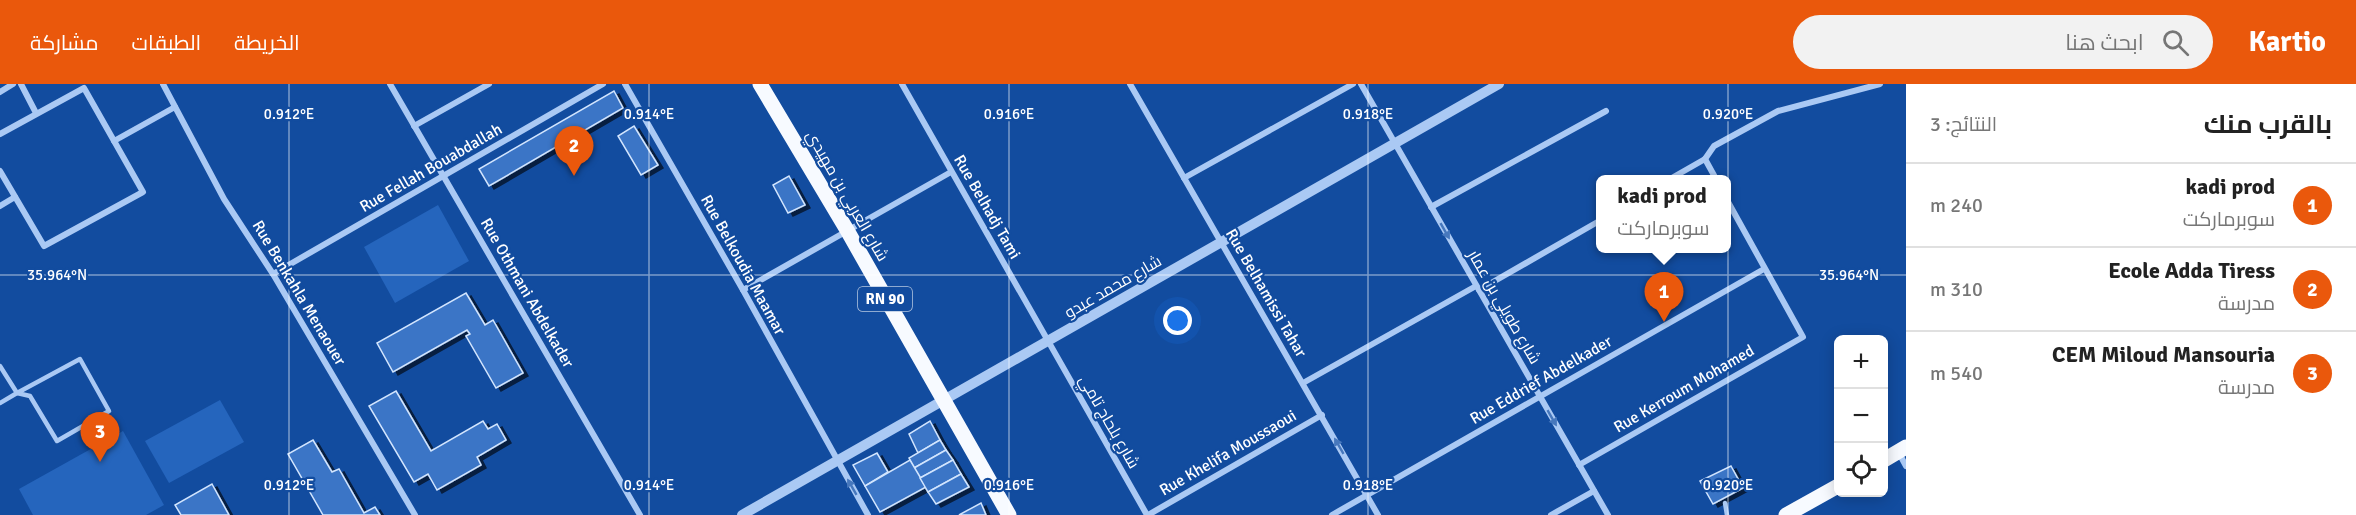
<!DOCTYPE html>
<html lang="ar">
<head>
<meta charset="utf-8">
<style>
	body { margin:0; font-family:Signika,Cairo,sans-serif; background:#f2f2f2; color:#222; direction:rtl }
	.controls { position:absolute; right:18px; bottom:18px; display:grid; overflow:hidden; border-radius:9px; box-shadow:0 3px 15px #0003 }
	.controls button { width:54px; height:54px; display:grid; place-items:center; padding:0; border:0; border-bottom:2px solid #e0e0e0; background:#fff; color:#222; font:30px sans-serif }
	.you { position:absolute; left:1178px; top:237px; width:21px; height:21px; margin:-15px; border:4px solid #fff; border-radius:50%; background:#1a73e8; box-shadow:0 0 0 9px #1a73e833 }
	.badge { display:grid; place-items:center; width:39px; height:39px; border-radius:50%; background:#ea580c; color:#fff; font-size:20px; font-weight:700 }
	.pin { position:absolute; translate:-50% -50px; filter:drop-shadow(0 2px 3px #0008) }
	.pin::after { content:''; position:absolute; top:32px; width:21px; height:18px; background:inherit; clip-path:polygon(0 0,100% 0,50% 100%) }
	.popup { position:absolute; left:1596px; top:91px; width:135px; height:78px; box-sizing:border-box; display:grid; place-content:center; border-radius:9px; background:#fff; filter:drop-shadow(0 2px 4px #0005); font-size:20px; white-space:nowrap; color:#767676 }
	.popup b { font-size:22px; color:#222 }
	.popup::after { content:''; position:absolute; left:50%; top:100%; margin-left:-12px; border:12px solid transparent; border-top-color:#fff }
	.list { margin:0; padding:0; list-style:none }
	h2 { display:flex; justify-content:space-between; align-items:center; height:78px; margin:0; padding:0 24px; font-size:26px }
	h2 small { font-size:20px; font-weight:400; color:#767676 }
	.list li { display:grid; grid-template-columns:39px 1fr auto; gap:18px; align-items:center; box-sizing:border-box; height:84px; padding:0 24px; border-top:2px solid #e0e0e0 }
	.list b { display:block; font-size:22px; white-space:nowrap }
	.list p { margin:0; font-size:20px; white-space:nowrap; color:#767676 }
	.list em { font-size:20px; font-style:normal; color:#767676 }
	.icon { flex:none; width:33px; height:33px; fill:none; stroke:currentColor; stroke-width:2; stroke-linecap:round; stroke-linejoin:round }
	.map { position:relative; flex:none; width:1906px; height:431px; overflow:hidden; direction:ltr }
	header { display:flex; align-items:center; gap:36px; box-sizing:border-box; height:84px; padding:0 30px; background:#ea580c; color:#fff }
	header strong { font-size:28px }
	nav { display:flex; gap:33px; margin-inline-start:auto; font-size:21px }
	.search { width:420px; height:54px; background:#f2f2f2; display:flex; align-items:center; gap:15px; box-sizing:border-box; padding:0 21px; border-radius:33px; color:#767676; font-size:22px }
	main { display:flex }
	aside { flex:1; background:#fff }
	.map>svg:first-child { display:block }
	.green { fill:#2565bd }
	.building { fill:#3b75c6; stroke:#d2e5fe; stroke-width:1.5; filter:url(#shadow) }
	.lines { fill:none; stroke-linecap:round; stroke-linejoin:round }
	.service { stroke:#aac9f4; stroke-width:4.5 }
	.minor { stroke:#aac9f4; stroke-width:6 }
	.tertiary { stroke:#aac9f4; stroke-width:10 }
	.primary { stroke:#f7faff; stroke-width:15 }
	.oneway { fill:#4778bd }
	.ticks { fill:none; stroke:#fff; stroke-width:1.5; stroke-opacity:0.45 }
	.labels { text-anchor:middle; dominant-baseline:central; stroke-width:4.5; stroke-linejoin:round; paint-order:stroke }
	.shield { fill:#124c9f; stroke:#b8c9e2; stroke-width:1.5 }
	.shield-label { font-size:15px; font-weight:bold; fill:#fff }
	.street-label { font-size:16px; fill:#fff; stroke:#124c9f }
	.ticks-label { font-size:15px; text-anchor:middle; fill:#fff; stroke:#124c9f; stroke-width:4.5; stroke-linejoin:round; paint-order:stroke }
</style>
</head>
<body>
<header>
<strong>Kartio</strong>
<div class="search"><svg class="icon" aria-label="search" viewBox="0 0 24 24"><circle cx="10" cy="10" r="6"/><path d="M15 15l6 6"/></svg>ابحث هنا</div>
<nav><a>الخريطة</a><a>الطبقات</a><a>مشاركة</a></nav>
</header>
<main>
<aside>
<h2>بالقرب منك<small>النتائج: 3</small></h2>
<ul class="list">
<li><span class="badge">1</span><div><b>kadi prod</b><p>سوبرماركت</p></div><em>240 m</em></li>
<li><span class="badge">2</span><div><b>Ecole Adda Tiress</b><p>مدرسة</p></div><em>310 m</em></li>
<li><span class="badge">3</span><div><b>CEM Miloud Mansouria</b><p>مدرسة</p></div><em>540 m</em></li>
</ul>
</aside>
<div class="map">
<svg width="1906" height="431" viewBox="0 0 1906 431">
	<defs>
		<filter id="shadow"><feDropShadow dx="5" dy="3" stdDeviation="0" flood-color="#0009"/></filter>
	</defs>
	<rect width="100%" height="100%" fill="#124c9f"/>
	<!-- green -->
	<g class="green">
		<polygon points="438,121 469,177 395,219 364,163"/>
		<polygon points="220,316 244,358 169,399 145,357"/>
		<polygon points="123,347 164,421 146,431 33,431 19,405"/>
	</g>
	<!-- building -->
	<g class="building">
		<polygon points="614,7 623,24 489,102 479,85"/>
		<polygon points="634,42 658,81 641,91 618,52"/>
		<polygon points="789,92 805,121 788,129 773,101"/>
		<polygon points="466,209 485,241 493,236 523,289 496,304 466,252 470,250 467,246 393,288 377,259"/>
		<polygon points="396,307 431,367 483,337 488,345 497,340 506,356 477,373 481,381 437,406 428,390 414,398 369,322"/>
		<polygon points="930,337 940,356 918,369 909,350"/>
		<polygon points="313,356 332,388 339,385 364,429 375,423 380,431 323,431 288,370"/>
		<polygon points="940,356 946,366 914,384 909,374"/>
		<polygon points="946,366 953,376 920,394 914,384"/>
		<polygon points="877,369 888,388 865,402 853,381"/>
		<polygon points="910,376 926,403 880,428 865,402"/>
		<polygon points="953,376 961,390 928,408 920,394"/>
		<polygon points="1731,382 1743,404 1713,420 1700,397"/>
		<polygon points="961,390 969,403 936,420 928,408"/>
		<polygon points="212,400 229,431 181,431 175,421"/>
		<polygon points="981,419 986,431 959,431"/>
	</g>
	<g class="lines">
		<!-- service -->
		<g class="service">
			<polygon points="80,275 109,327 57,357 30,312 17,309"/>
			<polyline points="0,282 17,309 0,319"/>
			<polyline points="1725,419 1727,431"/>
		</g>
		<!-- minor -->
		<g class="minor">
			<polyline points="21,0 36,29"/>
			<polyline points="163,0 224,115 273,190 415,431"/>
			<polyline points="390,0 640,431"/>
			<polyline points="625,0 743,206 868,431"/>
			<polyline points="902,0 1147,431"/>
			<polyline points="1130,0 1378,431"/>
			<polyline points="1361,0 1608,431"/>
			<polyline points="0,8 13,0"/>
			<polyline points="414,42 489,0"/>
			<polyline points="0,50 84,4 143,108 44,162 0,87"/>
			<polyline points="114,57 175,23"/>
			<polyline points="1705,75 1716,95"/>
			<polyline points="1184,94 1353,0"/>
			<polyline points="1670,95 1705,75 1714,62 1778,27 1880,0"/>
			<polyline points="0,122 15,113"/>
			<polyline points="1431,123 1606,27"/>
			<polyline points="273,190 603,0"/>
			<polyline points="743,206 951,88"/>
			<polyline points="1479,206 1601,136"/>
			<polyline points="1303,299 1476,202"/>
			<polyline points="1899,369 1906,382"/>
			<polyline points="1579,381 1803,253 1727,116"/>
			<polyline points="1148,431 1322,331"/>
			<polyline points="1332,431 1764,185"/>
			<polyline points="1551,431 1594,407"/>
		</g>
		<!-- tertiary -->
		<polyline class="tertiary" points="742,431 1499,0"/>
		<!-- primary -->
		<g class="primary">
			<polyline points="760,0 847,146 1009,431"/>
			<polyline points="1884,376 1906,363"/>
			<polyline points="1786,431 1838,402"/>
		</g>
	</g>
	<!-- one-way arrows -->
	<defs><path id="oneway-solid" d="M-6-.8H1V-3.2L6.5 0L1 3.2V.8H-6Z" transform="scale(1.5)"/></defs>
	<g class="oneway">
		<use href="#oneway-solid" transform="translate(1445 147) rotate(60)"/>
		<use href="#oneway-solid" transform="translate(1552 334) rotate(60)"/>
		<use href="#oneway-solid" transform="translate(1339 362) rotate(-120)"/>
		<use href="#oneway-solid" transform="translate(852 403) rotate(-120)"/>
	</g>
	<!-- ticks -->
	<path class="ticks" d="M289,0v431M649,0v431M1009,0v431M1368,0v431M1728,0v431M0,191h1906"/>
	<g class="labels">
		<!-- shield labels -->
		<rect class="shield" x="858" y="203" width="54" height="24" rx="4.5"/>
		<g class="shield-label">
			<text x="885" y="215">RN 90</text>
		</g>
		<!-- street labels -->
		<g class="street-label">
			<text transform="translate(431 84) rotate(-30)">Rue Fellah Bouabdallah</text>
			<text transform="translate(847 112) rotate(60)">شارع العربي بن مهيدي</text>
			<text transform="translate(987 123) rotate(60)">Rue Belhadj Tami</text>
			<text transform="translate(743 181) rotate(61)">Rue Belkoudia Maamar</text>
			<text transform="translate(1113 203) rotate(-30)">شارع محمد عبدو</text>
			<text transform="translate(299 209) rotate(59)">Rue Benkahla Menaouer</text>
			<text transform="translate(527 209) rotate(60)">Rue Othmani Abdelkader</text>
			<text transform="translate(1266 209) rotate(60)">Rue Belhamissi Tahar</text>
			<text transform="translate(1504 223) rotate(60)">شارع طويلي بن عمار</text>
			<text transform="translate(1541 296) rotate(-30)">Rue Eddrief Abdelkader</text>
			<text transform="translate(1684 305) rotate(-30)">Rue Kerroum Mohamed</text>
			<text transform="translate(1109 338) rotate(60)">شارع بلحاج تامي</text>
			<text transform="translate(1228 369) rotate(-30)">Rue Khelifa Moussaoui</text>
		</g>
	</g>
	<g class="ticks-label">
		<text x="289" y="35">0.912°E</text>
		<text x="649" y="35">0.914°E</text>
		<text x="1009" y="35">0.916°E</text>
		<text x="1368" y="35">0.918°E</text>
		<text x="1728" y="35">0.920°E</text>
		<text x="57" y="196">35.964°N</text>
		<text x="1849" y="196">35.964°N</text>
		<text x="289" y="406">0.912°E</text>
		<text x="649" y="406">0.914°E</text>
		<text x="1009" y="406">0.916°E</text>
		<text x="1368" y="406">0.918°E</text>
		<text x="1728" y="406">0.920°E</text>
	</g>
</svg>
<div class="controls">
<button>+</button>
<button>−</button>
<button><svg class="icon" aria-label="locate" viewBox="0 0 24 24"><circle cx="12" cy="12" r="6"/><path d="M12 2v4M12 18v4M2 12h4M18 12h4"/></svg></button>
</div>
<div class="you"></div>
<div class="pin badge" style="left:1664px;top:238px">1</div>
<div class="popup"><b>kadi prod</b>سوبرماركت</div>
<div class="pin badge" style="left:574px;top:92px">2</div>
<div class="pin badge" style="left:100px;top:378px">3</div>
</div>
</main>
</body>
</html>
